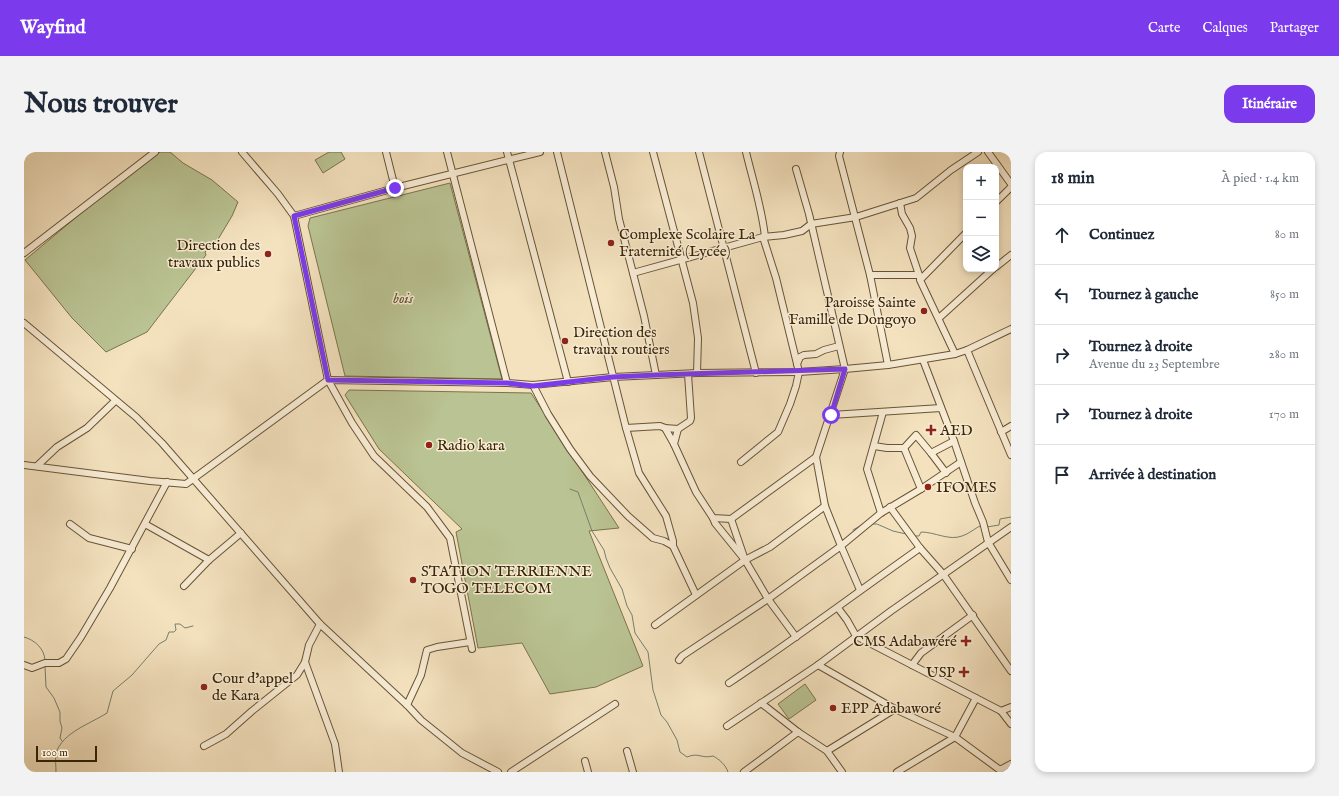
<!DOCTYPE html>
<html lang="fr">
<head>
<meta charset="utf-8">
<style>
	body { margin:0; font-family:"IM FELL English",serif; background:#f2f2f3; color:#1f2937 }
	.controls { position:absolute; right:12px; top:12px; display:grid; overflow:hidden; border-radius:8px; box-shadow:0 2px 6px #0003 }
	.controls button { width:36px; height:36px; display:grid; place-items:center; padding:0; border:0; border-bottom:1px solid #e0e1e3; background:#fff; color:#1f2937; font:20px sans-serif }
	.scale { position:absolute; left:12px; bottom:10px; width:61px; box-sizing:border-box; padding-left:4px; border:2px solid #3a2506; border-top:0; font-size:11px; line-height:14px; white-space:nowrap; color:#3a2506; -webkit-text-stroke:3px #f8ecd5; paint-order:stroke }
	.stop { position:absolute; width:12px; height:12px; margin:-9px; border:3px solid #7c3aed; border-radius:50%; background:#fff }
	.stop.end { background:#7c3aed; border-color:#fff; box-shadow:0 1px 4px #0008 }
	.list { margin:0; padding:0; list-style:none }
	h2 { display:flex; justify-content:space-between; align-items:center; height:52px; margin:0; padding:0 16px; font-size:17px }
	h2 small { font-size:13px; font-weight:400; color:#747a83 }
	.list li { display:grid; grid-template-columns:26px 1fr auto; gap:12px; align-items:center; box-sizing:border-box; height:60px; padding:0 16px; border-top:1px solid #e0e1e3 }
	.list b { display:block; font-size:15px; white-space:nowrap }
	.list p { margin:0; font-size:13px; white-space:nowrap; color:#747a83 }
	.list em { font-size:13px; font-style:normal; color:#747a83 }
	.icon { flex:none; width:22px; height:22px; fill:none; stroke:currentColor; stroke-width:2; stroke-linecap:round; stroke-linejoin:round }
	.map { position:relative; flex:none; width:987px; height:620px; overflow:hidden; border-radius:12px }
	header { display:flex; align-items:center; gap:24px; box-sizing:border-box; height:56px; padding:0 20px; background:#7c3aed; color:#fff }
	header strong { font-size:19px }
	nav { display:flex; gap:22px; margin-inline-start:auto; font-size:14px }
	.intro { display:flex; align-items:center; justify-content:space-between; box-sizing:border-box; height:96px; padding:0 24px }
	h1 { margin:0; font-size:28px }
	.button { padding:10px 18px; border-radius:12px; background:#7c3aed; color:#fff; font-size:14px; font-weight:700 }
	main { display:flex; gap:24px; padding:0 24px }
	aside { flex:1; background:#fff; border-radius:12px; box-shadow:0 2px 6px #0003 }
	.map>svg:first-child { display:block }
	.green { fill:#bac393; stroke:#7a744c }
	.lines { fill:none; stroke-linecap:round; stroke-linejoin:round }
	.stream { stroke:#75806f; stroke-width:1 }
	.minor-casing { stroke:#685434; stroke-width:8 }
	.minor { stroke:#f8ecd5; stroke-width:6 }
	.route { stroke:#7c3aed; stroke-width:5 }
	.poi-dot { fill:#8f2418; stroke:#f8ecd5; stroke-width:1.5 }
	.labels { text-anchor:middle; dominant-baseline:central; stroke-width:3; stroke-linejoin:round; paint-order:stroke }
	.poi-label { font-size:15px; fill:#3a2506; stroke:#f8ecd5; text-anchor:start }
	.park-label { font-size:15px; font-style:italic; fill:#5a4c29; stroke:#f8ecd5 }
</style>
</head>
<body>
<header>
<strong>Wayfind</strong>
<nav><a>Carte</a><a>Calques</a><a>Partager</a></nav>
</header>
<div class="intro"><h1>Nous trouver</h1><a class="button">Itinéraire</a></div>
<main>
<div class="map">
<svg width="987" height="620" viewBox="0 0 987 620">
	<rect width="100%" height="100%" fill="#f4e2bf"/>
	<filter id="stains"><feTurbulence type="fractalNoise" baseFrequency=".005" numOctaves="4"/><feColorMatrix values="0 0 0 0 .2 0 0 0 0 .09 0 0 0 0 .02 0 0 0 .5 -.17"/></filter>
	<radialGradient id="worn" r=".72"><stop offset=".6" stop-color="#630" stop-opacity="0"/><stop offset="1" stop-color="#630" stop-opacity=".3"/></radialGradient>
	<!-- green -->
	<g class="green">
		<polygon points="136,0 146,0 159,11 188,28 214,50 208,64 193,89 181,100 182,103 123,180 82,200 48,166 1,108 68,52"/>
		<polygon points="305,0 317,0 321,7 299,21 291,8"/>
		<polygon points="426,31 478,227 321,224 284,74 286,66"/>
		<polygon points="325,238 507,241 595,376 565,379 619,514 572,535 526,542 498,491 454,496 432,380 438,377 355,297 321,243"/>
		<polygon points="781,532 792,548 765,567 754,552"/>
	</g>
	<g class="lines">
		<!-- stream -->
		<g class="stream">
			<path d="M546,337l8,3 14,39 12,19 2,8 4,10 12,21 5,17 5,9 3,18 13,19 5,38 8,25 6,7 10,18 3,12 7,5c12,-5 14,2 26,-1 6,3 13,9 15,16"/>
			<polyline points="847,372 853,372 869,379 882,382"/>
			<polyline points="963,375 975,373 976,367 987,365"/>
			<polyline points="829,378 841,371"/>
			<path d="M891,384h4l2,-4c14,0 28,9 41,4 7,-2 13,-8 20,-11"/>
			<path d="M0,485c11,3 21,12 21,24"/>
			<polyline points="21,514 22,535 30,546 36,560 36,569 38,576 36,586 38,589"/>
			<path d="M32,620c0,-6 -1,-13 0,-19 7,-21 34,-29 51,-40l6,-22 19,-16 27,-31 7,-4 3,-8h5l2,-2 -1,-6h5l5,4 8,-2"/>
		</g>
		<!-- minor casing -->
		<g class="minor-casing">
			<g id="minor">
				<polyline points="218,0 254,42 270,64 304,228 328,271 350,304 403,355 426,386 448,497"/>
				<polyline points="362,0 371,36"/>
				<polyline points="423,0 483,231"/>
				<polyline points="483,0 544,230"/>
				<polyline points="533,0 602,276 636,274 641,276 654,277"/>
				<polyline points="581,0 590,35 595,67 620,164 632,223"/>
				<polyline points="629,0 669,151 674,186 673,221"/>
				<polyline points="675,0 732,221"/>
				<path d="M722,0c7,29 16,56 19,85"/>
				<polyline points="816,0 815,4 846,123 864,213"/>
				<polyline points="964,0 987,32"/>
				<polyline points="972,50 987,35"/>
				<polyline points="876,51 878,62 886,76 888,84 886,96 895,123"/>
				<polyline points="270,64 371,36 516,0"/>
				<polyline points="0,101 131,0"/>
				<polyline points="972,115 987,103"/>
				<polyline points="609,121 739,85 760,83 778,79 787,72 832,65 892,46 927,18 954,0"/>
				<polyline points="846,123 895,123 896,126"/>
				<polyline points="915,166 969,117"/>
				<polyline points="0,171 112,265 138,291 296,472 383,553 397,568 438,601 474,620"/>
				<polyline points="943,198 987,303"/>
				<polyline points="931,202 896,128 942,81"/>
				<polyline points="899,208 930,289 951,351 959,370 964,390 987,428"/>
				<polyline points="773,212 776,205 780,203 792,202 800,198 815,194"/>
				<polyline points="664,222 667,266 666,269 654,277 650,292 672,340 689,366 707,367 721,408"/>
				<polyline points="509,233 524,262 546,297 566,324 604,364 629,386 640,389 649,394 672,443"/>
				<polyline points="807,263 917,256"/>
				<polyline points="602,276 615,321 642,364 649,389 649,394"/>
				<polyline points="641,276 650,292"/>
				<polyline points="977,280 987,274"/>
				<polyline points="850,294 863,296 880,296 892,283 907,301 922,321"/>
				<polyline points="880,296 897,337"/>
				<polyline points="907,301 930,289"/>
				<polyline points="792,305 801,354 817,394 857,361 897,337 937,310"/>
				<polyline points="717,310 754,280 766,252 772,234 775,220 752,126 739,85"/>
				<polyline points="0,313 126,329 162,332 304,228 483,231 509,233 589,225 632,223 673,221 775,220 821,217 864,213 931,202 943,198 987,177"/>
				<polyline points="13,314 33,295 63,276 91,249"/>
				<polyline points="866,355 896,396 919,422 987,519"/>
				<polyline points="857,361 843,317 859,260"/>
				<polyline points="689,366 691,371 721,408 744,447 772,485"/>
				<polyline points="707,367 792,305 821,217 785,62 772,17"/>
				<polyline points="46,372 65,386 108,397"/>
				<polyline points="121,372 185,408"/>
				<polyline points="160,434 185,408 217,381"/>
				<polyline points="814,456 823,468 832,484 977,559 987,572"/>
				<polyline points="631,473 721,408 746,395 801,354"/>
				<polyline points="655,508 658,504 744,447 817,394 836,438"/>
				<polyline points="281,510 311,592 315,620"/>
				<polyline points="0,513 8,516 21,511 35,511 42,507 57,485 86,436 143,330"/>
				<polyline points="794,513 871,557 931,585 976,618 987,612"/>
				<polyline points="888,513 897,501 949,463"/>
				<path d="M705,531c65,-43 127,-90 191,-135"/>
				<polyline points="737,551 774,580 803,599 818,620"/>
				<polyline points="383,553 397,523 403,498 413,495 446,490"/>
				<polyline points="977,559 987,555"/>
				<polyline points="703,574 794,513 867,459 987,375"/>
				<polyline points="180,594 202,582 228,559 273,523 281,510 285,493 296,472"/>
				<polyline points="603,599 609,620"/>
				<polyline points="803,599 871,557"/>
				<polyline points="561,609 564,620"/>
				<polyline points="487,620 591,552"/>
				<polyline points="720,620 774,580"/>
				<polyline points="873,620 931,585 952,546"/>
			</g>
		</g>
		<!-- minor -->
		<use href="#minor" class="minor"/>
	</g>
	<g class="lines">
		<!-- route -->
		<polyline class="route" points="371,36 270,64 304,228 483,231 509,234 589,225 632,223 821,217 807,263"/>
	</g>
	<!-- markers -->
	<g class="poi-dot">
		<circle cx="587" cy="91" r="4"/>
		<circle cx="244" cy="102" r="4"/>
		<circle cx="900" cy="159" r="4"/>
		<circle cx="541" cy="189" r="4"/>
		<path d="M905 272h4v4h4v4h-4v4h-4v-4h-4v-4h4z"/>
		<circle cx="405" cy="293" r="4"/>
		<circle cx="904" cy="335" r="4"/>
		<circle cx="389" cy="428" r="4"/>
		<path d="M940 483h4v4h4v4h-4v4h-4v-4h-4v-4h4z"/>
		<path d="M938 514h4v4h4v4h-4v4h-4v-4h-4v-4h4z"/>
		<circle cx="180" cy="535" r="4"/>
		<circle cx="809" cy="556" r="4"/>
	</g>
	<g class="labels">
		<!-- poi labels -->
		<g class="poi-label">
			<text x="595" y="82">Complexe Scolaire La<tspan x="595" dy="17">Fraternité (Lycée)</tspan></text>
			<text x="236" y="93" text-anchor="end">Direction des<tspan x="236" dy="17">travaux publics</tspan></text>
			<text x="892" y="150" text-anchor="end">Paroisse Sainte<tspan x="892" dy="17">Famille de Dongoyo</tspan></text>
			<text x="549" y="180">Direction des<tspan x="549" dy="17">travaux routiers</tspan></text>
			<text x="916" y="278">AED</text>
			<text x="413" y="293">Radio kara</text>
			<text x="912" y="335">IFOMES</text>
			<text x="397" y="419">STATION TERRIENNE<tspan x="397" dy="17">TOGO TELECOM</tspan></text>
			<text x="933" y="489" text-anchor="end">CMS Adabawéré</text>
			<text x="931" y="520" text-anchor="end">USP</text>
			<text x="188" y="526">Cour d'appel<tspan x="188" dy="17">de Kara</tspan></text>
			<text x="817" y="556">EPP Adabaworé</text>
		</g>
		<!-- park labels -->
		<g class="park-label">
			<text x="379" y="146">bois</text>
		</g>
	</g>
	<rect width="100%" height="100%" filter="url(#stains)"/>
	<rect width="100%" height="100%" fill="url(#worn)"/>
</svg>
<div class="controls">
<button>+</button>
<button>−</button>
<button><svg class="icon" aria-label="layers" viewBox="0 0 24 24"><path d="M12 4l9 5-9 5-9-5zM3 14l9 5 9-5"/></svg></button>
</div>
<div class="scale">100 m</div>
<div class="stop" style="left:807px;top:263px"></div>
<div class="stop end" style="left:371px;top:36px"></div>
</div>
<aside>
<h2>18 min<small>À pied · 1.4 km</small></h2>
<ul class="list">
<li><svg class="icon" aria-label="ahead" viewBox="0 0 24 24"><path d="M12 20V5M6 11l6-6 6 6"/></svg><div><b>Continuez</b></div><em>80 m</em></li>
<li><svg class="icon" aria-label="left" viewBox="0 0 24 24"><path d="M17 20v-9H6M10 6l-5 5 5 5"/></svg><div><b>Tournez à gauche</b></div><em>850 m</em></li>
<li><svg class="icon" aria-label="right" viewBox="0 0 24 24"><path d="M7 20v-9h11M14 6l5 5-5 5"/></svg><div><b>Tournez à droite</b><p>Avenue du 23 Septembre</p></div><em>280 m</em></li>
<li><svg class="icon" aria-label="right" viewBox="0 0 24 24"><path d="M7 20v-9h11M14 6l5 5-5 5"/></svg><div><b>Tournez à droite</b></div><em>170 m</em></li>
<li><svg class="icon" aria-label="arrive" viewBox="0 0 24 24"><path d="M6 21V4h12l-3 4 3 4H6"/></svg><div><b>Arrivée à destination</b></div></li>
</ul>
</aside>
</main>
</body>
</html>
